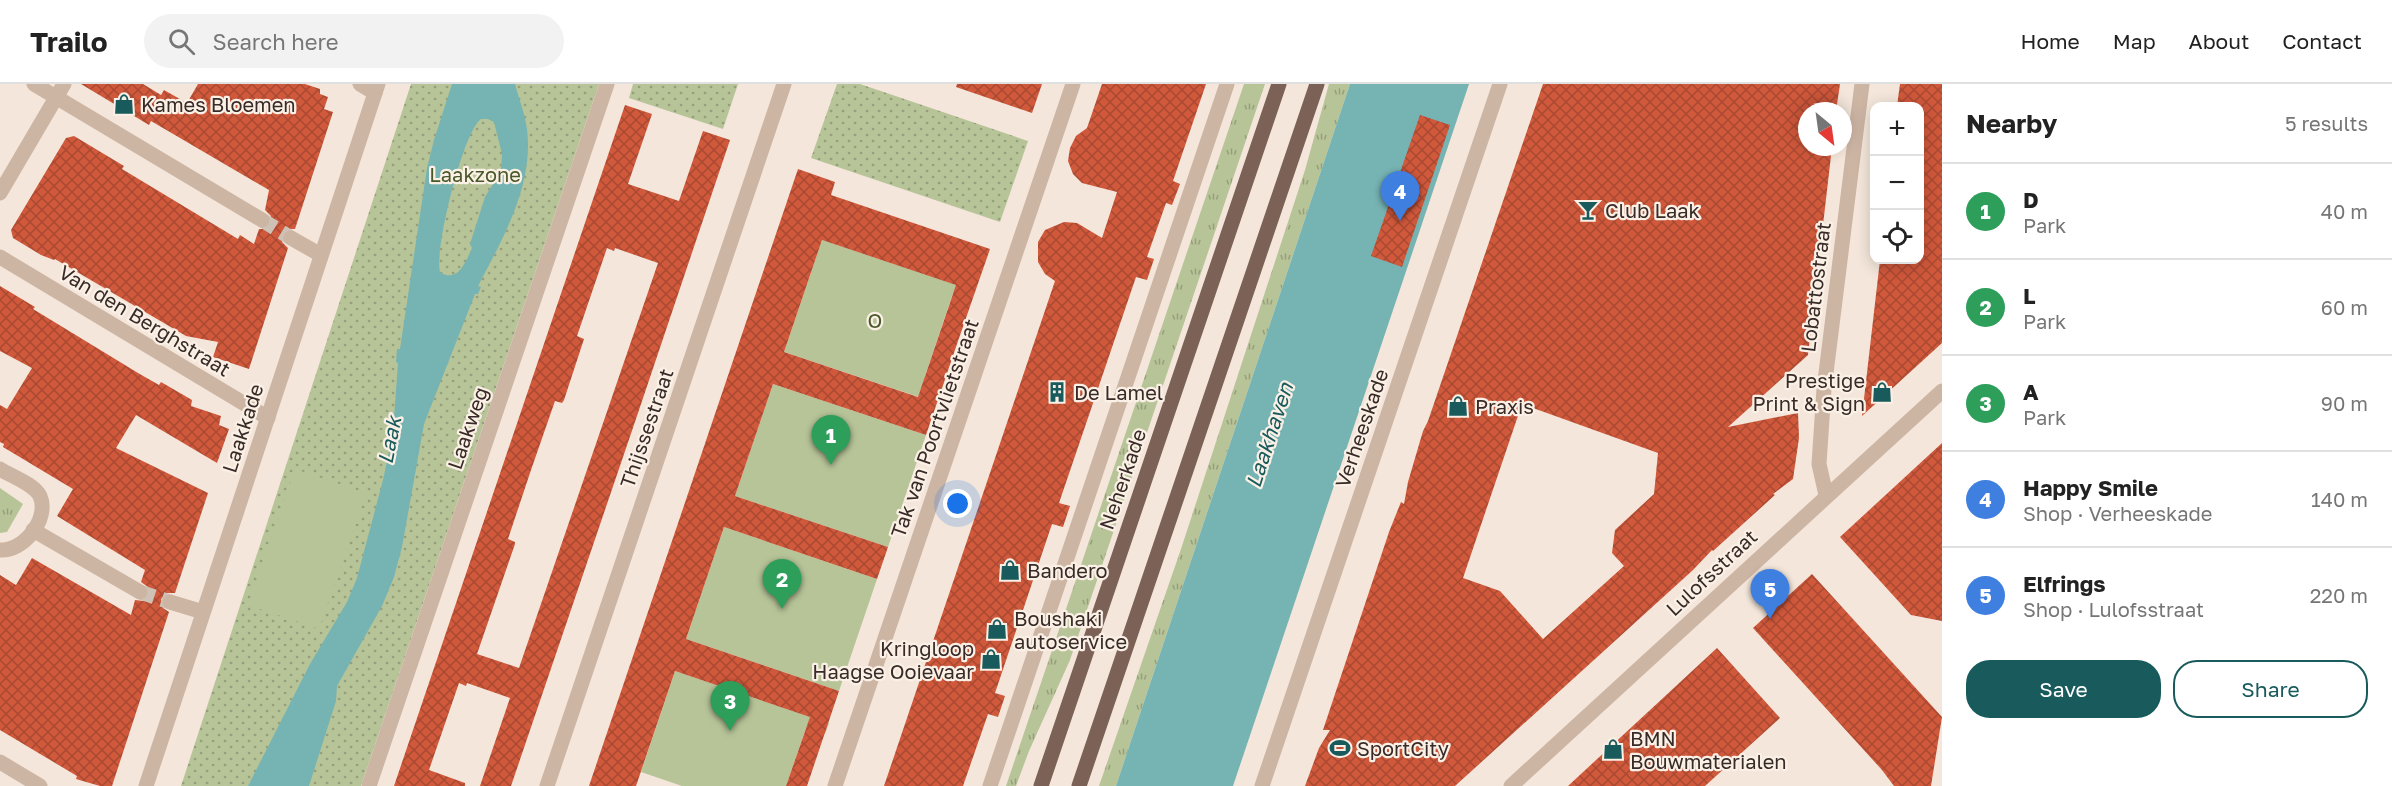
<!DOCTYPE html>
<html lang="en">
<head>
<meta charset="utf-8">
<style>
	body { margin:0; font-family:"Golos Text",sans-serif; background:#f2f2f2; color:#222 }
	.controls { position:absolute; right:18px; top:18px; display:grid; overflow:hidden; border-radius:12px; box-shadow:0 3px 15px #0003 }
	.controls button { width:54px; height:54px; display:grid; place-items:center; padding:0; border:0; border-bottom:2px solid #e0e0e0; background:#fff; color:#222; font:30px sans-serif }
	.compass { position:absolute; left:1798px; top:18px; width:54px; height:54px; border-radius:50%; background:#fff; box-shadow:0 3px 15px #0003; rotate:151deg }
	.you { position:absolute; left:958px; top:420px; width:21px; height:21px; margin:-15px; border:4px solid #fff; border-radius:50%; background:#1a73e8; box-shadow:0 0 0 9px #1a73e833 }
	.badge { display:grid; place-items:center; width:39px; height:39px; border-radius:50%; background:#195b5c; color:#fff; font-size:20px; font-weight:700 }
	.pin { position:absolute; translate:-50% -50px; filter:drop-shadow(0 2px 3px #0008) }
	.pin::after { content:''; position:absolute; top:32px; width:21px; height:18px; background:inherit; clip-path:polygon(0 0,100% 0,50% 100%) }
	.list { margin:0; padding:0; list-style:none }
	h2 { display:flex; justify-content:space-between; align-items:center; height:78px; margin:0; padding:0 24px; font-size:26px }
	h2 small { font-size:20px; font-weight:400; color:#767676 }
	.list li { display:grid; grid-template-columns:39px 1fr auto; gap:18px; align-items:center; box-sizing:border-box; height:96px; padding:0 24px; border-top:2px solid #e0e0e0 }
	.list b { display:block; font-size:22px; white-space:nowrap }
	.list p { margin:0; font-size:20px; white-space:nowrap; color:#767676 }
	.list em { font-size:20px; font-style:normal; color:#767676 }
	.actions { display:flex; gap:12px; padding:18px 24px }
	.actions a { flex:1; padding:14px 0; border:2px solid #195b5c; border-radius:24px; text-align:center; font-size:21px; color:#195b5c }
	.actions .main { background:#195b5c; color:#fff }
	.icon { flex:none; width:33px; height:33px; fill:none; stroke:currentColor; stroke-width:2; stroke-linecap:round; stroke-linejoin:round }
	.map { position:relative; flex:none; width:1942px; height:702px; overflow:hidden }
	header { display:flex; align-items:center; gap:36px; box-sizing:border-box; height:84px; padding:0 30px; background:#fff; border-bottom:2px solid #e0e0e0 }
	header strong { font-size:28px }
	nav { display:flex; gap:33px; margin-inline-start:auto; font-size:21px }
	.search { width:420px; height:54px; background:#f2f2f2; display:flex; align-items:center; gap:15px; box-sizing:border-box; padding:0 21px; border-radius:33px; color:#767676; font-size:22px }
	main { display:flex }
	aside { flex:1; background:#fff }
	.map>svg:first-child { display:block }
	.grass { fill:url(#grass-tufts) }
	.park { fill:url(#park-dots) }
	.garden { fill:#b7c498 }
	.water { fill:#76b3b3; fill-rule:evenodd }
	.building { fill:url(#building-cross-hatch); fill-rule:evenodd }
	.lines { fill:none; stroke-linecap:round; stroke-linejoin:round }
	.minor-tunnel { stroke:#cec1b6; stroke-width:15; stroke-dasharray:15 8; stroke-linecap:butt }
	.minor { stroke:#cdb5a4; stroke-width:15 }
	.major { stroke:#7b6156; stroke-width:15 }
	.labels { text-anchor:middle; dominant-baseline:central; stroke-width:4.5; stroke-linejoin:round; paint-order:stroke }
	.poi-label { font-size:20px; fill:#382b27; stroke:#fbf0e6; text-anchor:start }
	.park-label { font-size:20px; fill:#495828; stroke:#fbf0e6 }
	.street-label { font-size:20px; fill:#382b27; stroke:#fbf0e6 }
	.water-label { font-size:21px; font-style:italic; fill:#195b5c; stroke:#fbf0e6 }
</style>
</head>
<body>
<header>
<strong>Trailo</strong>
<div class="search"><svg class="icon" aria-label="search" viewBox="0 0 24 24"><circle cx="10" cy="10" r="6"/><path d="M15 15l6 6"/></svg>Search here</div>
<nav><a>Home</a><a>Map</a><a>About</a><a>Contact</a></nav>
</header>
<main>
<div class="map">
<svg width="1942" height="702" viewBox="0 0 1942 702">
	<defs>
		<pattern id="grass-tufts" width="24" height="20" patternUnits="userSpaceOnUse" patternTransform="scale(1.5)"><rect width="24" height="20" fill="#b7c498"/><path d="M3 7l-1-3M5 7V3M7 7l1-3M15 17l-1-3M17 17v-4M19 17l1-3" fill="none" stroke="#969f7c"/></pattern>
		<pattern id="park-dots" width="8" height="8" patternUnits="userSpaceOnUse" patternTransform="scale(1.5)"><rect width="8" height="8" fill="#b7c498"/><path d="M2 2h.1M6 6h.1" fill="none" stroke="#969f7c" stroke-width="1.8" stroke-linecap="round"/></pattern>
		<pattern id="building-cross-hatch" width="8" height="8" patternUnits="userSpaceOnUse" patternTransform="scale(1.5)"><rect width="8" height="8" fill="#d0583b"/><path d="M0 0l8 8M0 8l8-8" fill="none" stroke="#aa4932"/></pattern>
	</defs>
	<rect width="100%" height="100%" fill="#f4e6da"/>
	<!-- grass -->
	<g class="grass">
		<polygon points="1244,0 1265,0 1070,576 1029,667 1016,702 1006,702"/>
		<polygon points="1329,0 1350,0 1116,702 1099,702 1181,465 1305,86"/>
		<polygon points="0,404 23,420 7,448 0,449"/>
	</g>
	<!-- park -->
	<g class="park">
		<polygon points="411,0 599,0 361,702 181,702"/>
		<polygon points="633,0 738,0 723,45 629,14"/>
		<polygon points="837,0 860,0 1028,57 1000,138 811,74"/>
	</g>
	<!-- garden -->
	<g class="garden">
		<polygon points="822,156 975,207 953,209 925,292 944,299 937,319 784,268"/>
		<polygon points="773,300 926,351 888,463 735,412"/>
		<polygon points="295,385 366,409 319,545 248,521"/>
		<polygon points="724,443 877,495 839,607 686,555"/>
		<polygon points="675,587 829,639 825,650 806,644 786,702 682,702 641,688"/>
	</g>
	<!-- water -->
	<g class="water">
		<path d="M452,0h63c4,15 10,30 12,45 7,56 -24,109 -49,157l3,1 -3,7h-3l-51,130 -22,123 -8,30 -12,29 -45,80 -1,15 -27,85h-61l62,-122 37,-62 10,-24 26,-98 10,-48 5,-69 -2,-1 1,-13h3l27,-181 7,-28zM481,35h7l6,3 8,32 -1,17 -16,26 -15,47 2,4c-6,13 -14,36 -32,24 -6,-21 23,-141 41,-153z"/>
		<polygon points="1350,0 1469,0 1233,702 1116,702"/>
	</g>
	<!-- building -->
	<g class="building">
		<polygon points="81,0 143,0 161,11 164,6 187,19 198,0 305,0 320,5 320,10 328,13 324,25 333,28 295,145 287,145 282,150 282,158 288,164 249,285 213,273 218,258 186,252 55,175 54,176 41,171 13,154 11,146 66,54 74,52 124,82 122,85 238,155 240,151 254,160 259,145 266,145 271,140 271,132 265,126 269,106 151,37 149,41"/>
		<polygon points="957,0 1042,0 1032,29 956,3"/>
		<polygon points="1102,0 1206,0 1173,97 1180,100 1172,121 1166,119 1147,173 1154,175 1147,196 1136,193 1059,419 1070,422 1063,443 1052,440 995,609 1005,612 998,633 988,630 963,702 884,702 1055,197 1045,190 1038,178 1038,158 1045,146 1064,138 1077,139 1102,154 1117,108 1082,99 1073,90 1068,77 1070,64 1076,52 1087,44"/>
		<path d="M1543,0h297l-4,27h-29v36h25l-24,208 -80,72 70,-14 1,25 -6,41 -20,15 2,1 -62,56 -1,-1 -19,20 -238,216h-150l14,-38 11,-18h-7l66,-198 12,-30 3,2 4,-22 15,-51 5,-10zM1522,320l136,49 -4,41 -39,36 -3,23 12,13 -81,73 -43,-48 -37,-13z"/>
		<polygon points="1900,0 1942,0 1942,259 1862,332 1880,176 1920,176 1920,22 1897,22"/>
		<path d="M625,21l27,9 -24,70 51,17 24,-70 27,9 -91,270 -128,376h-31l30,-88 -43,-15 -1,3 -7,-3 -30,87 36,13v3h-71zM607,164l7,3 1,-3 43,15 -139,405 -42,-14 38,-110v-2l-7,-3 23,-69 24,-69 7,2 2,-3 20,-61 -7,-3z"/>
		<polygon points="1420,31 1450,41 1402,183 1371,172"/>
		<path d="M798,85l37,13 -4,13 159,54 -32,92 -32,94 -153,-51 -38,112 153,51 -11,32 -153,-52 -38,112 153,52 -32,95h-21l24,-69 -135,-46 -39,115h-47zM822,156l134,45 -38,112 -134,-45z"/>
		<polygon points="0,202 35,223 33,225 138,289 159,301 161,298 192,316 191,322 221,332 219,341 229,345 217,379 136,331 116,364 208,409 175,509 167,509 161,515 163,524 169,528 112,702 100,702 76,695 77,692 0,646 0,491 16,501 32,474 131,531 135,516 144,517 150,509 148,503 141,498 145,486 57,432 73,405 3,363 4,360 0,358 0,321 7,325 32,284 0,267"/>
		<polygon points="1942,359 1942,537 1911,531 1840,453"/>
		<polygon points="1812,490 1942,633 1931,702 1894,702 1882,686 1753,544"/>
		<polygon points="1717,564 1780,634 1705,702 1568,702"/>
	</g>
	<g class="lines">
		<!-- minor-tunnel -->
		<g class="minor-tunnel">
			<polyline points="262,136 291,154"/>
			<polyline points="140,508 170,518"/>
		</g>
		<!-- minor -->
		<g class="minor">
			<polyline points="34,0 262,136"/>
			<polyline points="360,0 375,9"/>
			<polyline points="0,109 64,0"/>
			<polyline points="291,154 321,171"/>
			<polyline points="0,173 268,334"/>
			<path d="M0,385c11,7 34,15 40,27 10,23 -17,56 -40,54"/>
			<polyline points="1826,411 1819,380 1824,305 1862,0"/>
			<polyline points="33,446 140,508"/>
			<polyline points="170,518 203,528"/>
			<polyline points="0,678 40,702"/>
			<polyline points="146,702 378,0"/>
			<polyline points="369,702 607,0"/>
			<polyline points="547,702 784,0"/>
			<polyline points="835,702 1073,0"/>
			<polyline points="990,702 1227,0"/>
			<polyline points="1262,702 1500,0"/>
			<polyline points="1511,702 1942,307"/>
		</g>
		<!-- major -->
		<g class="major">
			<polyline points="1041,702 1279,0"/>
			<polyline points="1079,702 1317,0"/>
		</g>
	</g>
	<!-- icons -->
	<defs>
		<g id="shop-bare" transform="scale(1.62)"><path d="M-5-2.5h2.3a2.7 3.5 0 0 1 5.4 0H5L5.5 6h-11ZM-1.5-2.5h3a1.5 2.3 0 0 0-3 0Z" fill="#195b5c" stroke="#fbf0e6" stroke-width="2.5" paint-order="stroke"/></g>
		<g id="bar-bare" transform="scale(1.62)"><path d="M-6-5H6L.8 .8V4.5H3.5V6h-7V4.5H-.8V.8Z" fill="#195b5c" stroke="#fbf0e6" stroke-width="2.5" paint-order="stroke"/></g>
		<g id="building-bare" transform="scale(1.62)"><path d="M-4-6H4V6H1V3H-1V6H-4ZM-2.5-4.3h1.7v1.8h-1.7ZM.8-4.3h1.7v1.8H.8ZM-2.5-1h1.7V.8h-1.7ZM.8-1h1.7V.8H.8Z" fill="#195b5c" stroke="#fbf0e6" stroke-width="2.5" paint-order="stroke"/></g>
		<g id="stadium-bare" transform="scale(1.62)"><path d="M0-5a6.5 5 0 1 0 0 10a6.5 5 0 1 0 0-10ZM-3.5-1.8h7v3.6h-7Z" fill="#195b5c" stroke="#fbf0e6" stroke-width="2.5" paint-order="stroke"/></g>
	</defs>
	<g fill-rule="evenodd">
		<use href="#shop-bare" x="124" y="20"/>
		<use href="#bar-bare" x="1588" y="126"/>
		<use href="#building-bare" x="1057" y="308"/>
		<use href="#shop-bare" x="1882" y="308"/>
		<use href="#shop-bare" x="1458" y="322"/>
		<use href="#shop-bare" x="1010" y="486"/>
		<use href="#shop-bare" x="997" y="545"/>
		<use href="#shop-bare" x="991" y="575"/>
		<use href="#stadium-bare" x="1340" y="664"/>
		<use href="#shop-bare" x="1613" y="665"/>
	</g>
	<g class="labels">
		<!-- poi labels -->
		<g class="poi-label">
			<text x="141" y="20">Kames Bloemen</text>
			<text x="1605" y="126">Club Laak</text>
			<text x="1865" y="296" text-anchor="end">Prestige<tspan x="1865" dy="23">Print &amp; Sign</tspan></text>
			<text x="1074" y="308">De Lamel</text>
			<text x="1475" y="322">Praxis</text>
			<text x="1027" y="486">Bandero</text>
			<text x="1014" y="534">Boushaki<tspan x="1014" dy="23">autoservice</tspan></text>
			<text x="974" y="564" text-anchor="end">Kringloop<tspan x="974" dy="23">Haagse Ooievaar</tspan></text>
			<text x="1630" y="654">BMN<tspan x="1630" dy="23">Bouwmaterialen</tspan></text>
			<text x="1357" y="664">SportCity</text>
		</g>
		<!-- park labels -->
		<g class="park-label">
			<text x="475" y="90">Laakzone</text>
			<text x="875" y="236">O</text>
		</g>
		<!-- street labels -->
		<g class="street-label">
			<text transform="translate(1815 203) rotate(-83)">Lobattostraat</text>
			<text transform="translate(145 236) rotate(31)">Van den Berghstraat</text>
			<text transform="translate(242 344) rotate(-72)">Laakkade</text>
			<text transform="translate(467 344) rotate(-71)">Laakweg</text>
			<text transform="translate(646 344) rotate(-71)">Thijssestraat</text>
			<text transform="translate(934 344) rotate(-71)">Tak van Poortvlietstraat</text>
			<text transform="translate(1361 344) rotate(-71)">Verheeskade</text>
			<text transform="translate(1122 395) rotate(-71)">Neherkade</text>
			<text transform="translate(1711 488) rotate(-43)">Lulofsstraat</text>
		</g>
		<!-- water labels -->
		<g class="water-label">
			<text transform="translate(1269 351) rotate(-72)">Laakhaven</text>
			<text transform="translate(389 356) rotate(-79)">Laak</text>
		</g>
	</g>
</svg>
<div class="controls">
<button>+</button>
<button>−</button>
<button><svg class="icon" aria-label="locate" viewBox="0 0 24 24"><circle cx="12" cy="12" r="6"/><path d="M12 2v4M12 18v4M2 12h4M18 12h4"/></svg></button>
</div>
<svg class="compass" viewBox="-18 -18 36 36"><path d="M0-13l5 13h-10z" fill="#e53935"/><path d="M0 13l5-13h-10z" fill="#767676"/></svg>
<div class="you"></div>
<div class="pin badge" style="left:831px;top:381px;background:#2e9e5b">1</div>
<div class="pin badge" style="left:782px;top:525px;background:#2e9e5b">2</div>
<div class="pin badge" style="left:730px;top:647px;background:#2e9e5b">3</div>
<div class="pin badge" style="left:1400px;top:137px;background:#3f7fe0">4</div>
<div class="pin badge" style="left:1770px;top:535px;background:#3f7fe0">5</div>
</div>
<aside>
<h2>Nearby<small>5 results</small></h2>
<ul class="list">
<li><span class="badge" style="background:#2e9e5b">1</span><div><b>D</b><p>Park</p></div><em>40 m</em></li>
<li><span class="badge" style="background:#2e9e5b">2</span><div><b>L</b><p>Park</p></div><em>60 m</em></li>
<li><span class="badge" style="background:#2e9e5b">3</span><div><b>A</b><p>Park</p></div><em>90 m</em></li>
<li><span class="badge" style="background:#3f7fe0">4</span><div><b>Happy Smile</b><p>Shop · Verheeskade</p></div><em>140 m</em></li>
<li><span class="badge" style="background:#3f7fe0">5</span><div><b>Elfrings</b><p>Shop · Lulofsstraat</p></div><em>220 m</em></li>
</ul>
<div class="actions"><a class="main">Save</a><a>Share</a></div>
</aside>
</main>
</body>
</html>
